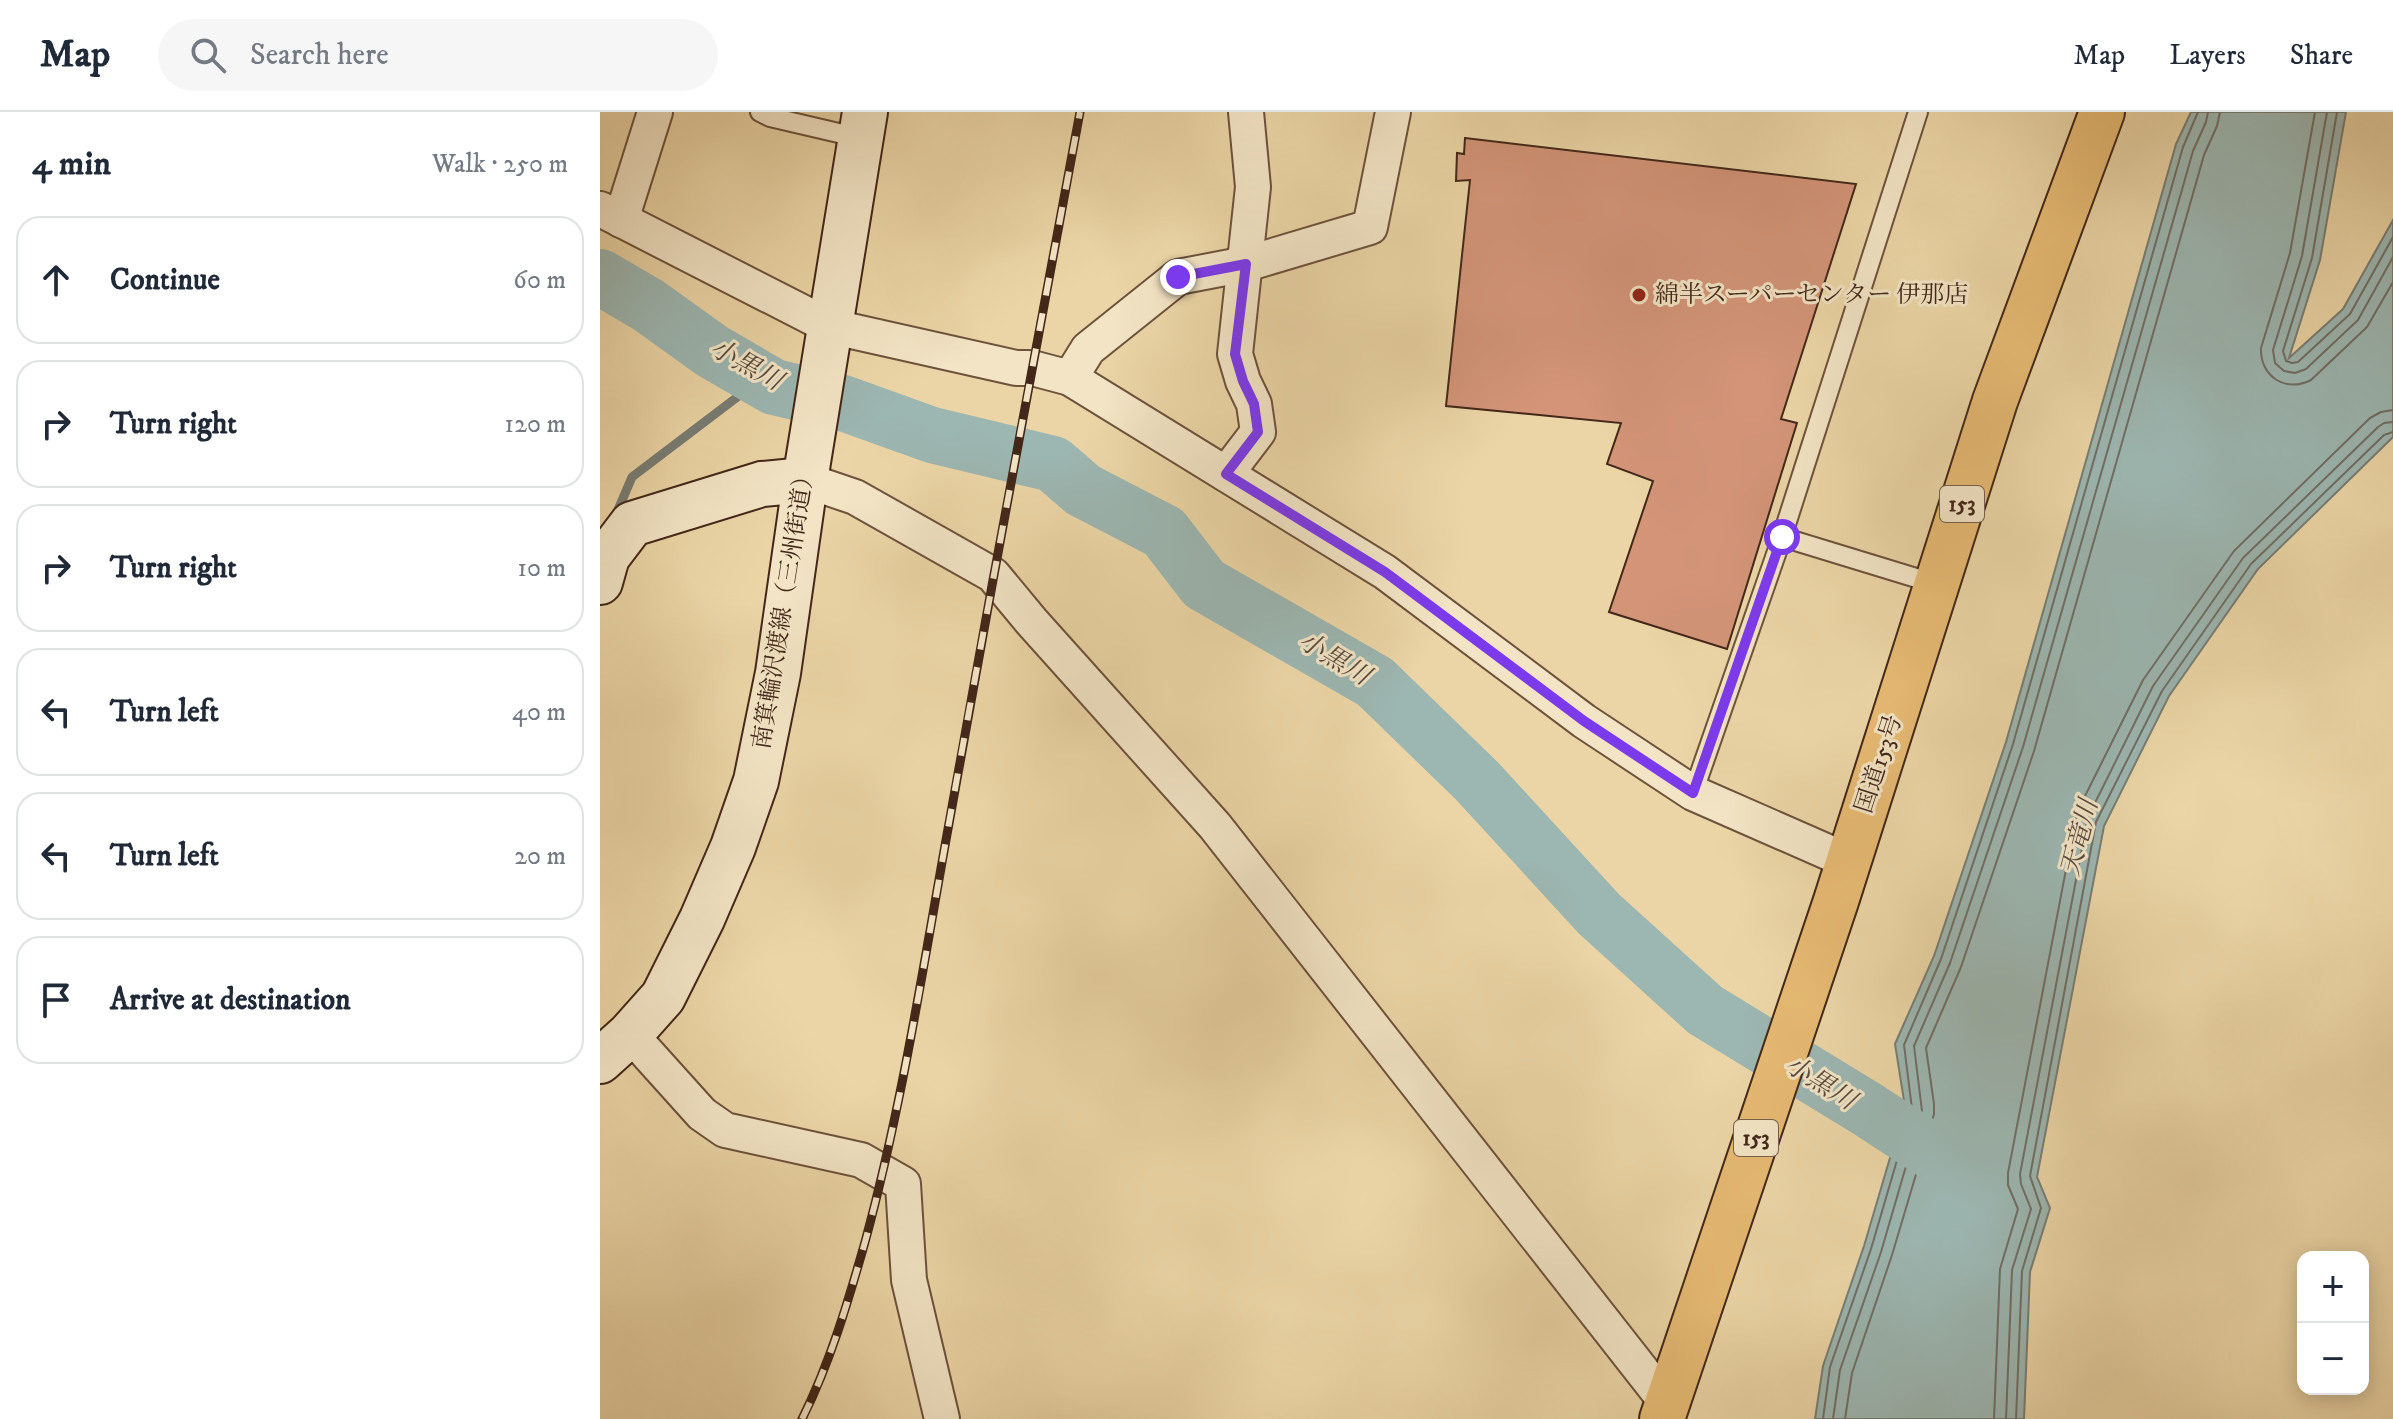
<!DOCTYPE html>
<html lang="en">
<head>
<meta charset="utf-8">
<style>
	body { margin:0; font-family:"IM FELL DW Pica","Noto Serif JP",serif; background:#f6f6f7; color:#1f2937 }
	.controls { position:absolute; right:24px; bottom:24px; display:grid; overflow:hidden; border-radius:16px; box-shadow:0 4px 20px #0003 }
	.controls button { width:72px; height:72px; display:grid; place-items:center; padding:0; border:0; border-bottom:2px solid #e0e1e3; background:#fff; color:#1f2937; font:40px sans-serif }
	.stop { position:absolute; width:24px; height:24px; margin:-18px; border:6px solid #7c3aed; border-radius:50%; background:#fff }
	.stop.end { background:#7c3aed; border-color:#fff; box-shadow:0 2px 8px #0008 }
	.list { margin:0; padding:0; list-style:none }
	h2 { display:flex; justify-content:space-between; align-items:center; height:104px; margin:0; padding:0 32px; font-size:34px }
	h2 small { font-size:26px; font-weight:400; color:#747a83 }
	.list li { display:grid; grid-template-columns:52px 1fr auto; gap:24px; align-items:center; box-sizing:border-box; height:128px; margin:0 16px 16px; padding:0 16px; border:2px solid #e0e1e3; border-radius:24px }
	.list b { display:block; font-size:30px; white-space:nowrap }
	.list em { font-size:26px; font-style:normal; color:#747a83 }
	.icon { flex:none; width:44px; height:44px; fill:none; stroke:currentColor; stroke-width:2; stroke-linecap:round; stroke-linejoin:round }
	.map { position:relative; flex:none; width:1793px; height:1307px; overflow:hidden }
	header { display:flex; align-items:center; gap:48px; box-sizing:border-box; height:112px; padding:0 40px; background:#fff; border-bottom:2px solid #e0e1e3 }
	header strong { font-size:38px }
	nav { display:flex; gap:44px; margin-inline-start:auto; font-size:28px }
	.search { width:560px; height:72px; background:#f6f6f7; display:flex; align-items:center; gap:20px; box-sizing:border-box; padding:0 28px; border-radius:44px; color:#747a83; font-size:30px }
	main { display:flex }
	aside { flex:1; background:#fff }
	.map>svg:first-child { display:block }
	.water { fill:#9cb6b1; stroke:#787d74; stroke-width:2 }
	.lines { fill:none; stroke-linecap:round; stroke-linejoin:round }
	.shore { stroke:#706e65; stroke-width:2 }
	.stream { stroke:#787d74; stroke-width:9 }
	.river { stroke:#9cb6b1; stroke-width:56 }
	.building { fill:#d39478; stroke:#432719; stroke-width:2 }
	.lane-casing { stroke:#6d523c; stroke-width:22 }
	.street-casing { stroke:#6d523c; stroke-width:38 }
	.secondary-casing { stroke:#432719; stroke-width:48 }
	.highway-casing { stroke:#432719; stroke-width:48 }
	.lane { stroke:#f2e4c5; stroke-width:18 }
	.street { stroke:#f2e4c5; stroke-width:34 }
	.secondary { stroke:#f2e4c5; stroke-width:44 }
	.highway { stroke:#e6ba73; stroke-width:44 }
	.rail-casing { stroke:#432719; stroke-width:9 }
	.rail { stroke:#f2e4c5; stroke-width:6; stroke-dasharray:18; stroke-linecap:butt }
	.route { stroke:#7c3aed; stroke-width:10 }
	.poi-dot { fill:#8f2418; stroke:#f2e4c5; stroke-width:3 }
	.labels { text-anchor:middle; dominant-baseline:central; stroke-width:6; stroke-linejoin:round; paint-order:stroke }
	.shield { fill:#f2e4c5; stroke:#78604d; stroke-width:2 }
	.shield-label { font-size:22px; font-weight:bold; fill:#432719 }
	.poi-label { font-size:24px; fill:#432719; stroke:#f2e4c5; text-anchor:start }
	.street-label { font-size:24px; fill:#432719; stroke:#f2e4c5 }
	.water-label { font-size:26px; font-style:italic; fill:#594b3f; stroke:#f2e4c5 }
</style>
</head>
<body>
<header>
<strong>Map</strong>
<div class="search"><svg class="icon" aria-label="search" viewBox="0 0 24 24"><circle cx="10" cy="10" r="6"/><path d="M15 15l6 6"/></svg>Search here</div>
<nav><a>Map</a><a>Layers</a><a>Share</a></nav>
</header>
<main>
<aside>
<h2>4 min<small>Walk · 250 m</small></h2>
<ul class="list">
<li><svg class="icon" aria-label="ahead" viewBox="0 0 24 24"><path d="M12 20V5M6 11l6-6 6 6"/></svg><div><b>Continue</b></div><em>60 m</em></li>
<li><svg class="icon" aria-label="right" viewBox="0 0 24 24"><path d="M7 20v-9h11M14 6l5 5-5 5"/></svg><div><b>Turn right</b></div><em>120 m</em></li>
<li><svg class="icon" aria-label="right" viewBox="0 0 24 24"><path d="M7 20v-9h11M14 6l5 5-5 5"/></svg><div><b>Turn right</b></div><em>10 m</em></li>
<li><svg class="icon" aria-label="left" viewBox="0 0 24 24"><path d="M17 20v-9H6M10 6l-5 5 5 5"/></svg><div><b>Turn left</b></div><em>40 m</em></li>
<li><svg class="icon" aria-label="left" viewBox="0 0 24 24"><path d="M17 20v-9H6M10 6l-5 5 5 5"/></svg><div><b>Turn left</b></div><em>20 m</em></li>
<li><svg class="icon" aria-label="arrive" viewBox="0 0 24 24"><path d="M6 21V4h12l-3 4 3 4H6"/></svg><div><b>Arrive at destination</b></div></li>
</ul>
</aside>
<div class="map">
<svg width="1793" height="1307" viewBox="0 0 1793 1307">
	<rect width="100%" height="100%" fill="#ebd5a6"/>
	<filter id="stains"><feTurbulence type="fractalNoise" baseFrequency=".0025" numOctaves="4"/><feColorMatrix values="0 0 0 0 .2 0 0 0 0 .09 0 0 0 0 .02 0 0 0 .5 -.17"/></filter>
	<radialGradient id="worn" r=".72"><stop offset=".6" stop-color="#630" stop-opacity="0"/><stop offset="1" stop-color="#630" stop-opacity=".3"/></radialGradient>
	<!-- water -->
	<polygon class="water" points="1591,0 1746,0 1720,148 1689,246 1743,197 1793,108 1793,325 1658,457 1569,584 1504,714 1437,1065 1450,1096 1430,1160 1424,1307 1215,1307 1223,1254 1264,1134 1305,995 1295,932 1334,844 1406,630 1576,32"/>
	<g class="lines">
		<!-- shore -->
		<g class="shore">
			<path d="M1715,0l-25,141 -29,95c-1,29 25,45 50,32l56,-53 26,-45"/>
			<polyline points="1727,0 1702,144 1673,238 1675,251 1684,259 1695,261 1706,257 1758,208 1793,145"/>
			<polyline points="1737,0 1712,146 1683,239 1686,249 1692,251 1698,250 1750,202 1793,125"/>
			<polyline points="1223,1307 1230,1255 1271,1137 1312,997 1304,933 1341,847 1413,632 1583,35 1598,0"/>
			<polyline points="1233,1307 1240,1258 1281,1140 1322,999 1314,934 1350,851 1423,635 1593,39 1606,10 1608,0"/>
			<polyline points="1245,1307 1252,1261 1292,1143 1334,1002 1334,992 1326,936 1361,855 1434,639 1604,43 1617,14 1620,0"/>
			<polyline points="1394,1307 1400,1157 1418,1097 1408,1073 1408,1061 1477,700 1543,568 1634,439 1770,306 1781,300 1793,298"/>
			<polyline points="1406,1307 1412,1158 1431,1097 1421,1072 1420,1062 1488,705 1553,574 1643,446 1778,315 1784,311 1793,310"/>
			<polyline points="1416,1307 1422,1159 1441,1096 1430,1064 1496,710 1562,579 1651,452 1784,323 1793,320"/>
		</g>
		<!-- stream -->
		<polyline class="stream" points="15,405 32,365 161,267"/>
		<!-- river -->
		<polyline class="river" points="0,165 48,193 112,239 174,275 243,291 332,323 453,352 483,378 564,420 604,472 775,570 877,669 999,802 1105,898 1267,997 1362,1059"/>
	</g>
	<!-- building -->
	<polygon class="building" points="865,26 1256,72 1181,307 1197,311 1127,537 1009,500 1053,369 1007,352 1021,311 846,294 870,68 856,69 857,41 864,42"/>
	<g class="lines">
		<!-- lane casing -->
		<g class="lane-casing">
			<g id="lane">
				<polyline points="160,0 170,5 260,26"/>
				<polyline points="1182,425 1336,472"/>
				<polyline points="1093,681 1182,425 1318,0"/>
			</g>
		</g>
		<!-- street casing -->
		<g class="street-casing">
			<g id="street">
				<polyline points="0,97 229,214 416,256 428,256"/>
				<polyline points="21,108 55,0"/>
				<polyline points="436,257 470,266 785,460 984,609 1093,681 1248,749"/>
				<polyline points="470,266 488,237 578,165 646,152 770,115 793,0"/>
				<polyline points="626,362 658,320 654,292 643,269 635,242 653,75 646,0"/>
				<polyline points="205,368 255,385 393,463 432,510 615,714 1068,1292"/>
				<polyline points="30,922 102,1002 125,1018 261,1048 303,1072 309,1168 342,1307"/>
			</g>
		</g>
		<!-- secondary casing -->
		<g class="secondary-casing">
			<g id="secondary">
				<polyline points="0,470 7,445 32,412 162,372 205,368"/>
				<polyline points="0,949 30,922 63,885 102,807 133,735 156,669 178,561 208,350 265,0"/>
			</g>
		</g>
		<!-- highway casing -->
		<g class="highway-casing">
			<polyline id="highway" points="1062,1307 1236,789 1395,289 1502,0"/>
		</g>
		<!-- lane -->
		<use href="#lane" class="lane"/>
		<!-- street -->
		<use href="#street" class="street"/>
		<!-- secondary -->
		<use href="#secondary" class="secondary"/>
		<!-- highway -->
		<use href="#highway" class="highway"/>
		<!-- rail casing -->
		<g class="rail-casing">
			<path id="rail" d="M202,1307c28,-56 46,-117 63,-177 36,-132 57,-268 81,-402 43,-243 89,-485 134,-728"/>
		</g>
		<!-- rail -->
		<use href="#rail" class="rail"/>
	</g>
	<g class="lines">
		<!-- route -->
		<polyline class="route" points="578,165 646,152 635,242 643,269 654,292 658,320 626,362 785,460 984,609 1093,681 1182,425"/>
	</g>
	<!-- markers -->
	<circle class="poi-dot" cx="1039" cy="183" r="8"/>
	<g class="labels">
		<!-- shield labels -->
		<g class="shield">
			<rect x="1340" y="374" width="44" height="36" rx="6"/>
			<rect x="1134" y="1008" width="44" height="36" rx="6"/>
		</g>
		<g class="shield-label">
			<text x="1362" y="392">153</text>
			<text x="1156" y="1026">153</text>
		</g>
		<!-- poi labels -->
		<g class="poi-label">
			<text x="1055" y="183">綿半スーパーセンター 伊那店</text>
		</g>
		<!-- street labels -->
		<g class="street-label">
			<text transform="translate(184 495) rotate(-81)">南箕輪沢渡線（三州街道）</text>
			<text transform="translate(1279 652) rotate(-72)">国道153号</text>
		</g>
		<!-- water labels -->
		<g class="water-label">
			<text transform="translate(146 253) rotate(29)">小黒川</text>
			<text transform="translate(734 547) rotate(31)">小黒川</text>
			<text transform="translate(1480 726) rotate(-75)">天竜川</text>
			<text transform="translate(1220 971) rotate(32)">小黒川</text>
		</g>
	</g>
	<rect width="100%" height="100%" filter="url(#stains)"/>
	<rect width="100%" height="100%" fill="url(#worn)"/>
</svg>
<div class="controls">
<button>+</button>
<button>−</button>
</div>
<div class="stop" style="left:1182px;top:425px"></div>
<div class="stop end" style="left:578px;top:165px"></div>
</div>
</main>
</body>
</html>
